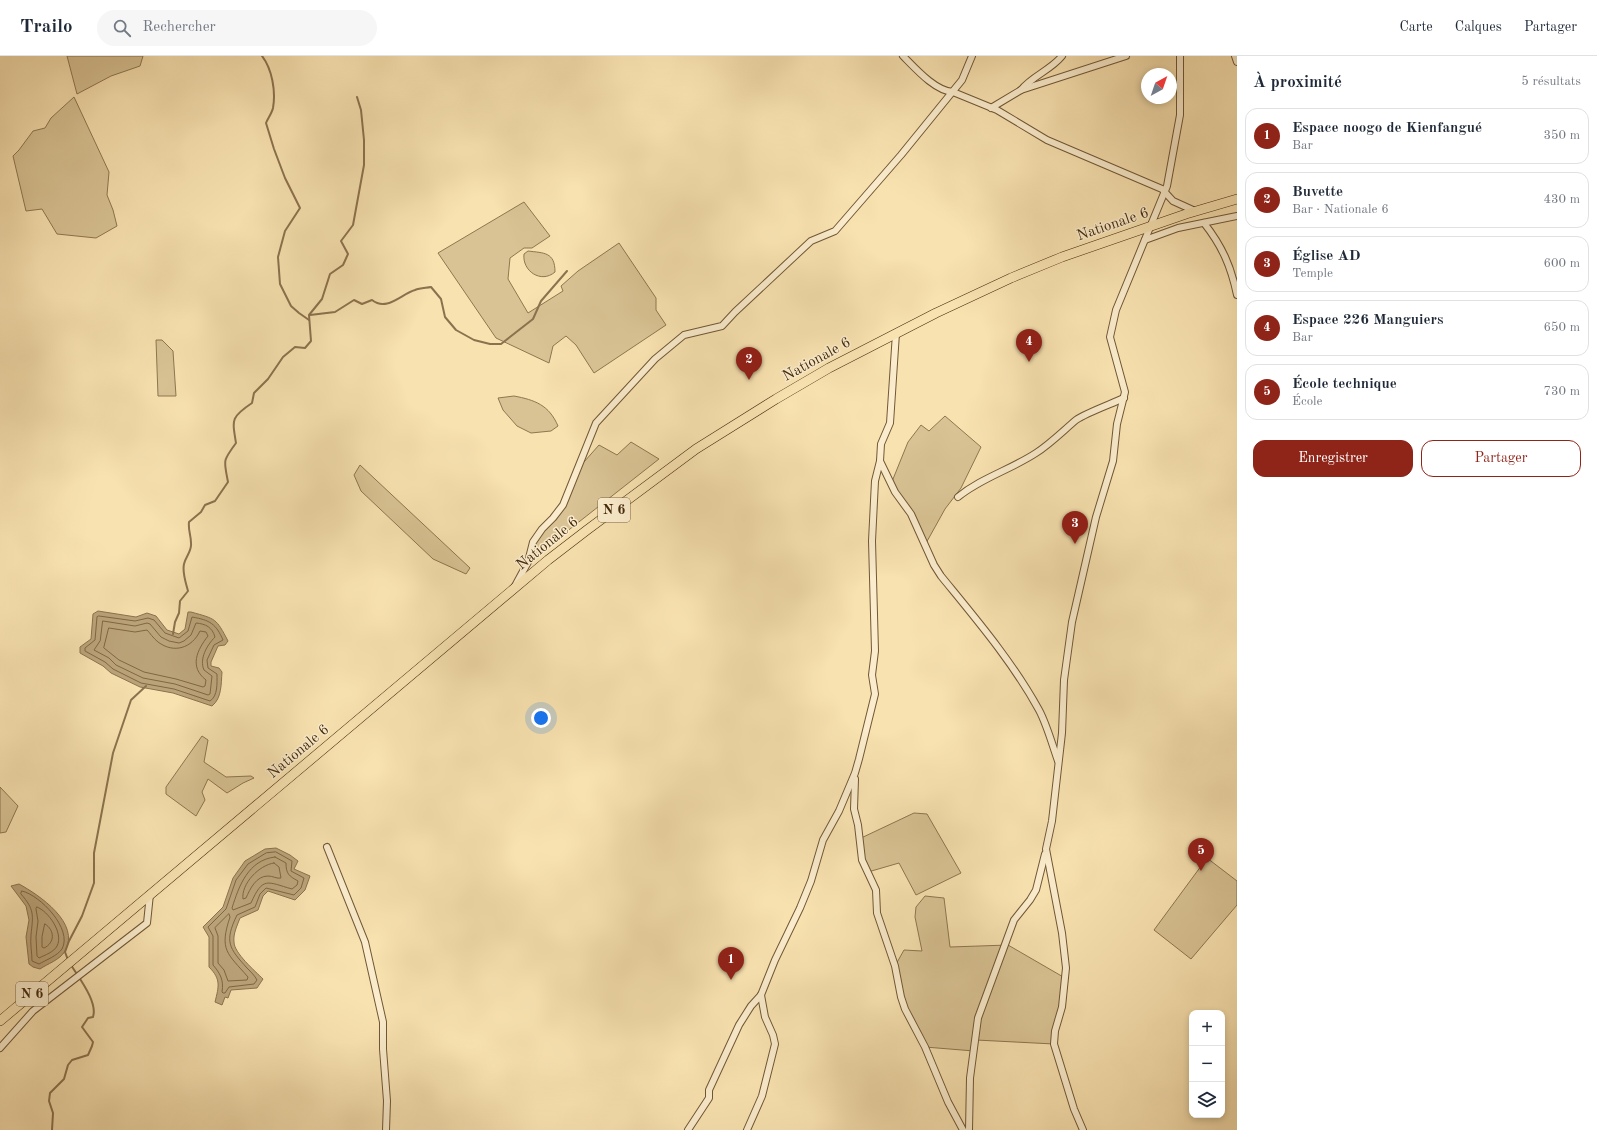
<!DOCTYPE html>
<html lang="fr">
<head>
<meta charset="utf-8">
<style>
	body { margin:0; font-family:"Old Standard TT",serif; background:#f6f6f7; color:#1f2937 }
	.controls { position:absolute; right:12px; bottom:12px; display:grid; overflow:hidden; border-radius:8px; box-shadow:0 2px 6px #0003 }
	.controls button { width:36px; height:36px; display:grid; place-items:center; padding:0; border:0; border-bottom:1px solid #e0e1e3; background:#fff; color:#1f2937; font:20px sans-serif }
	.compass { position:absolute; left:1141px; top:12px; width:36px; height:36px; border-radius:50%; background:#fff; box-shadow:0 2px 6px #0003; rotate:40deg }
	.you { position:absolute; left:541px; top:662px; width:14px; height:14px; margin:-10px; border:3px solid #fff; border-radius:50%; background:#1a73e8; box-shadow:0 0 0 6px #1a73e833 }
	.badge { display:grid; place-items:center; width:26px; height:26px; border-radius:50%; background:#8f2418; color:#fff; font-size:13px; font-weight:700 }
	.pin { position:absolute; translate:-50% -33px; filter:drop-shadow(0 1px 2px #0008) }
	.pin::after { content:''; position:absolute; top:21px; width:14px; height:12px; background:inherit; clip-path:polygon(0 0,100% 0,50% 100%) }
	.list { margin:0; padding:0; list-style:none }
	h2 { display:flex; justify-content:space-between; align-items:center; height:52px; margin:0; padding:0 16px; font-size:17px }
	h2 small { font-size:13px; font-weight:400; color:#747a83 }
	.list li { display:grid; grid-template-columns:26px 1fr auto; gap:12px; align-items:center; box-sizing:border-box; height:56px; margin:0 8px 8px; padding:0 8px; border:1px solid #e0e1e3; border-radius:12px }
	.list b { display:block; font-size:15px; white-space:nowrap }
	.list p { margin:0; font-size:13px; white-space:nowrap; color:#747a83 }
	.list em { font-size:13px; font-style:normal; color:#747a83 }
	.actions { display:flex; gap:8px; padding:12px 16px }
	.actions a { flex:1; padding:9px 0; border:1px solid #8f2418; border-radius:12px; text-align:center; font-size:14px; color:#8f2418 }
	.actions .main { background:#8f2418; color:#fff }
	.icon { flex:none; width:22px; height:22px; fill:none; stroke:currentColor; stroke-width:2; stroke-linecap:round; stroke-linejoin:round }
	.map { position:relative; flex:none; width:1237px; height:1074px; overflow:hidden }
	header { display:flex; align-items:center; gap:24px; box-sizing:border-box; height:56px; padding:0 20px; background:#fff; border-bottom:1px solid #e0e1e3 }
	header strong { font-size:19px }
	nav { display:flex; gap:22px; margin-inline-start:auto; font-size:14px }
	.search { width:280px; height:36px; background:#f6f6f7; display:flex; align-items:center; gap:10px; box-sizing:border-box; padding:0 14px; border-radius:22px; color:#747a83; font-size:15px }
	main { display:flex }
	aside { flex:1; background:#fff }
	.map>svg:first-child { display:block }
	.green { fill:#d9c394; stroke:#8e7650 }
	.water { fill:#bba379; stroke:#8b724e }
	.lines { fill:none; stroke-linecap:round; stroke-linejoin:round }
	.shore { stroke:#806643; stroke-width:1 }
	.stream { stroke:#8b724e; stroke-width:2 }
	.street-casing { stroke:#715736; stroke-width:8 }
	.primary-casing { stroke:#44290d; stroke-width:10 }
	.street { stroke:#faeccc; stroke-width:6 }
	.primary { stroke:#f8e2b0; stroke-width:9 }
	.labels { text-anchor:middle; dominant-baseline:central; stroke-width:3; stroke-linejoin:round; paint-order:stroke }
	.shield { fill:#faeccc; stroke:#7b6446; stroke-width:1 }
	.shield-label { font-size:14px; font-weight:bold; fill:#44290d }
	.street-label { font-size:15px; fill:#44290d; stroke:#faeccc }
</style>
</head>
<body>
<header>
<strong>Trailo</strong>
<div class="search"><svg class="icon" aria-label="search" viewBox="0 0 24 24"><circle cx="10" cy="10" r="6"/><path d="M15 15l6 6"/></svg>Rechercher</div>
<nav><a>Carte</a><a>Calques</a><a>Partager</a></nav>
</header>
<main>
<div class="map">
<svg width="1237" height="1074" viewBox="0 0 1237 1074">
	<rect width="100%" height="100%" fill="#f8e2b0"/>
	<filter id="stains"><feTurbulence type="fractalNoise" baseFrequency=".005" numOctaves="4"/><feColorMatrix values="0 0 0 0 .2 0 0 0 0 .09 0 0 0 0 .02 0 0 0 .5 -.17"/></filter>
	<radialGradient id="worn" r=".72"><stop offset=".6" stop-color="#630" stop-opacity="0"/><stop offset="1" stop-color="#630" stop-opacity=".3"/></radialGradient>
	<!-- green -->
	<g class="green">
		<polygon points="67,0 143,0 140,10 111,20 77,38"/>
		<polygon points="74,41 109,116 107,139 113,154 117,170 96,182 57,178 42,153 26,155 13,100 19,94 33,75 45,72 51,62"/>
		<polygon points="524,146 550,180 532,192 524,192 510,202 508,223 528,257 563,235 561,230 578,215 619,187 656,242 656,254 666,269 594,317 576,289 566,280 553,290 549,307 496,282 438,197"/>
		<path d="M528,195c16,2 27,1 27,21 -14,12 -33,-1 -31,-18z"/>
		<polygon points="156,284 162,284 173,295 176,340 158,340"/>
		<path d="M514,340c21,4 35,9 44,30l-7,5 -20,2 -14,-7 -14,-16 -5,-12z"/>
		<polygon points="945,360 981,391 961,432 945,453 925,489 891,428 908,386 921,369 929,375"/>
		<polygon points="631,386 659,403 528,506 533,486 563,449 576,415 599,389 617,399"/>
		<polygon points="360,409 470,512 466,518 433,503 361,435 354,419"/>
		<polygon points="202,680 208,684 204,706 226,721 251,720 254,722 243,727 227,737 208,723 202,736 205,744 196,760 166,738 166,731"/>
		<polygon points="0,731 18,750 6,776 0,777"/>
		<polygon points="914,757 927,758 961,817 916,839 899,807 868,816 859,783"/>
		<polygon points="1207,802 1237,825 1237,849 1191,903 1154,874"/>
		<polygon points="925,840 944,842 950,891 1008,889 1065,922 1054,988 976,984 974,995 925,991 905,953 895,910 904,894 922,895 915,861 916,851"/>
	</g>
	<!-- water -->
	<g class="water">
		<path d="M98,555l38,6 11,-4 9,3 11,14 12,4 6,-5 3,-17h3c25,7 25,6 37,29l-3,4 -7,1 -7,16v4l8,2 3,4c-1,12 0,26 -10,34l-39,-13 -33,-6 -29,-14 -8,-7 -23,-13v-6l11,-8 2,-25z"/>
		<path d="M276,792l14,7 8,6 -4,8 16,7 -5,14 -10,10 -27,-9 -5,5 -5,14 -18,8c-3,8 -7,16 -6,24 0,11 21,29 29,37l-6,9 -26,2 -3,8 -3,-1 -3,8 -7,-3c4,-16 6,-23 -6,-35v-30l-6,-10 20,-20 10,-29 12,-17 20,-12z"/>
		<path d="M19,828c20,11 62,39 46,67 -5,9 -18,13 -25,18l-7,-2 -4,-3 -3,-27 3,-17 -3,-14 -15,-20z"/>
	</g>
	<g class="lines">
		<!-- shore -->
		<g class="shore">
			<path d="M99,560l36,5 13,-3 6,2 11,13 14,5 9,-7 4,-14c18,3 24,7 31,23l-9,5 -7,15 1,8 9,6c0,9 1,22 -7,27l-36,-12 -33,-6 -28,-14 -8,-7 -20,-11v-3l10,-8 2,-23z"/>
			<path d="M103,565l32,5 12,-3 3,1 11,13 8,4 10,2 5,-2 7,-6 5,-12c10,1 16,4 19,14 -8,8 -16,22 -11,33l8,6 -2,18 -2,1 -33,-11 -32,-6 -27,-13 -7,-7 -15,-8 6,-9z"/>
			<path d="M109,572l26,4 12,-2c3,3 6,8 11,12 16,12 34,6 42,-11l6,1 2,4c-11,14 -19,31 -2,44l-1,6 -2,1 -27,-8 -32,-7 -25,-12 -15,-12z"/>
			<path d="M276,796l16,9 -1,10 13,7 -3,10 -7,7 -28,-7 -6,6 -5,13 -18,8c-13,27 -8,33 10,53 4,4 8,8 10,12l-3,4 -25,3 -4,6h-2l-1,-1c2,-12 -2,-19 -9,-27v-29l-5,-9 18,-18 10,-29 12,-16 18,-11z"/>
			<path d="M275,801l11,6c0,11 3,13 12,18l-1,4 -5,4c-25,-7 -29,-13 -41,14l-18,7 -1,-2c7,-22 16,-48 43,-51z"/>
			<path d="M274,807l5,4 2,11c-4,1 -8,-2 -13,-2 -12,0 -18,13 -22,22l-3,1c-2,-15 16,-34 31,-36z"/>
			<path d="M22,835c18,4 51,38 40,58 -5,7 -16,11 -23,15l-7,-3c0,-8 -2,-17 -1,-26 2,-20 4,-25 -10,-41z"/>
			<path d="M37,851c11,4 27,26 20,39 -3,6 -12,9 -18,12l-2,-2 -1,-19 2,-16 -2,-12z"/>
			<path d="M229,858l1,3c-11,33 -3,36 18,60l-1,3 -19,1 -4,-11 -6,-7v-27l-3,-8z"/>
			<path d="M45,868c10,6 10,19 -1,24l-2,-1v-10z"/>
		</g>
		<!-- stream -->
		<g class="stream">
			<path d="M262,0c10,13 14,35 11,52 -1,5 -5,10 -7,15l8,26 11,29 15,30 -15,23 -7,26 2,27 11,22 8,7 10,7"/>
			<path d="M310,259l25,-3 19,-12 8,4 10,-4c15,12 29,-6 43,-10 5,-2 11,-2 16,-3l10,12 4,18 11,13 18,10 16,4h11l32,-25 8,-18 26,-30"/>
			<path d="M173,578l2,-12 4,-9 1,-12 8,-10c-2,-8 -6,-18 -4,-27 2,-8 8,-13 7,-21 0,-8 -3,-13 -2,-21l12,-10 4,-7 10,-4 13,-19c-4,-22 -6,-20 8,-39 -4,-24 -5,-26 16,-40l2,-10 14,-14 15,-22 12,-10 10,1 6,-7 -2,-26 13,-16 8,-25 13,-9 5,-11 -7,-13 12,-16 11,-60v-25l-3,-30 -4,-13"/>
			<polyline points="68,904 65,896 69,885 82,860 94,827 94,797 113,697 131,644 146,630"/>
			<path d="M52,1074l1,-17 -4,-12 1,-8 14,-14 4,-14 4,-5 16,-5 4,-9 1,-4 -11,-15 6,-9 5,-1c5,-15 -14,-39 -22,-52"/>
		</g>
		<!-- street casing -->
		<g class="street-casing">
			<g id="street">
				<path d="M903,0c12,12 32,35 50,36l44,18 50,30 115,49 11,12 22,10"/>
				<polyline points="1235,0 1237,6"/>
				<path d="M1021,34c11,-14 30,-20 41,-34"/>
				<polyline points="991,52 1021,34 1126,0"/>
				<path d="M1204,167c18,23 27,43 33,72"/>
				<polyline points="1145,184 1178,172 1237,160"/>
				<path d="M896,277l-6,90 -9,21 -1,17 15,31 16,22 23,51 7,11c35,43 71,85 98,134 8,15 13,34 19,51"/>
				<path d="M958,441c23,-19 52,-27 78,-44 14,-9 27,-22 40,-33 10,-7 35,-16 48,-22"/>
				<polyline points="515,530 528,506 533,486 542,473 553,462 563,449 596,367 655,303 684,279 722,270 735,256 811,185 835,175 901,99 962,24 972,0"/>
				<polyline points="855,723 854,753 858,769 862,804 876,834 877,857 895,910 901,941 905,953 925,991 948,1046 963,1074"/>
				<polyline points="327,791 365,886 383,966 383,993 387,1045 386,1074"/>
				<polyline points="0,992 33,955 147,867 150,838"/>
				<polyline points="688,1074 709,1042 709,1034 739,969 751,950 761,939 775,904 800,852 811,825 823,784 839,755 855,717 859,703 875,638 872,619 875,595 872,485 875,425 880,405"/>
				<polyline points="747,1074 762,1040 775,988 773,979 765,961 761,939"/>
				<polyline points="969,1074 970,1022 978,962 1014,864 1030,844 1036,834 1045,798"/>
				<polyline points="1083,1074 1074,1053 1054,988 1055,975 1062,951 1066,912 1062,877 1046,793 1052,765 1062,677 1064,624 1072,566 1096,461 1113,405 1117,368 1125,336 1110,281 1116,254 1167,130 1180,59 1180,0"/>
			</g>
		</g>
		<!-- primary casing -->
		<g class="primary-casing">
			<polyline id="primary" points="0,965 548,504 587,474 696,393 776,343 829,312 936,257 1011,222 1062,201 1186,158 1237,143"/>
		</g>
		<!-- street -->
		<use href="#street" class="street"/>
		<!-- primary -->
		<use href="#primary" class="primary"/>
	</g>
	<g class="labels">
		<!-- shield labels -->
		<g class="shield">
			<rect x="598" y="442" width="32" height="24" rx="3"/>
			<rect x="16" y="926" width="32" height="24" rx="3"/>
		</g>
		<g class="shield-label">
			<text x="614" y="454">N 6</text>
			<text x="32" y="938">N 6</text>
		</g>
		<!-- street labels -->
		<g class="street-label">
			<text transform="translate(1113 169) rotate(-19)">Nationale 6</text>
			<text transform="translate(817 304) rotate(-29)">Nationale 6</text>
			<text transform="translate(548 488) rotate(-39)">Nationale 6</text>
			<text transform="translate(299 696) rotate(-40)">Nationale 6</text>
		</g>
	</g>
	<rect width="100%" height="100%" filter="url(#stains)"/>
	<rect width="100%" height="100%" fill="url(#worn)"/>
</svg>
<div class="controls">
<button>+</button>
<button>−</button>
<button><svg class="icon" aria-label="layers" viewBox="0 0 24 24"><path d="M12 4l9 5-9 5-9-5zM3 14l9 5 9-5"/></svg></button>
</div>
<svg class="compass" viewBox="-18 -18 36 36"><path d="M0-13l5 13h-10z" fill="#e53935"/><path d="M0 13l5-13h-10z" fill="#747a83"/></svg>
<div class="you"></div>
<div class="pin badge" style="left:731px;top:924px">1</div>
<div class="pin badge" style="left:749px;top:324px">2</div>
<div class="pin badge" style="left:1075px;top:488px">3</div>
<div class="pin badge" style="left:1029px;top:306px">4</div>
<div class="pin badge" style="left:1201px;top:815px">5</div>
</div>
<aside>
<h2>À proximité<small>5 résultats</small></h2>
<ul class="list">
<li><span class="badge">1</span><div><b>Espace noogo de Kienfangué</b><p>Bar</p></div><em>350 m</em></li>
<li><span class="badge">2</span><div><b>Buvette</b><p>Bar · Nationale 6</p></div><em>430 m</em></li>
<li><span class="badge">3</span><div><b>Église AD</b><p>Temple</p></div><em>600 m</em></li>
<li><span class="badge">4</span><div><b>Espace 226 Manguiers</b><p>Bar</p></div><em>650 m</em></li>
<li><span class="badge">5</span><div><b>École technique</b><p>École</p></div><em>730 m</em></li>
</ul>
<div class="actions"><a class="main">Enregistrer</a><a>Partager</a></div>
</aside>
</main>
</body>
</html>
